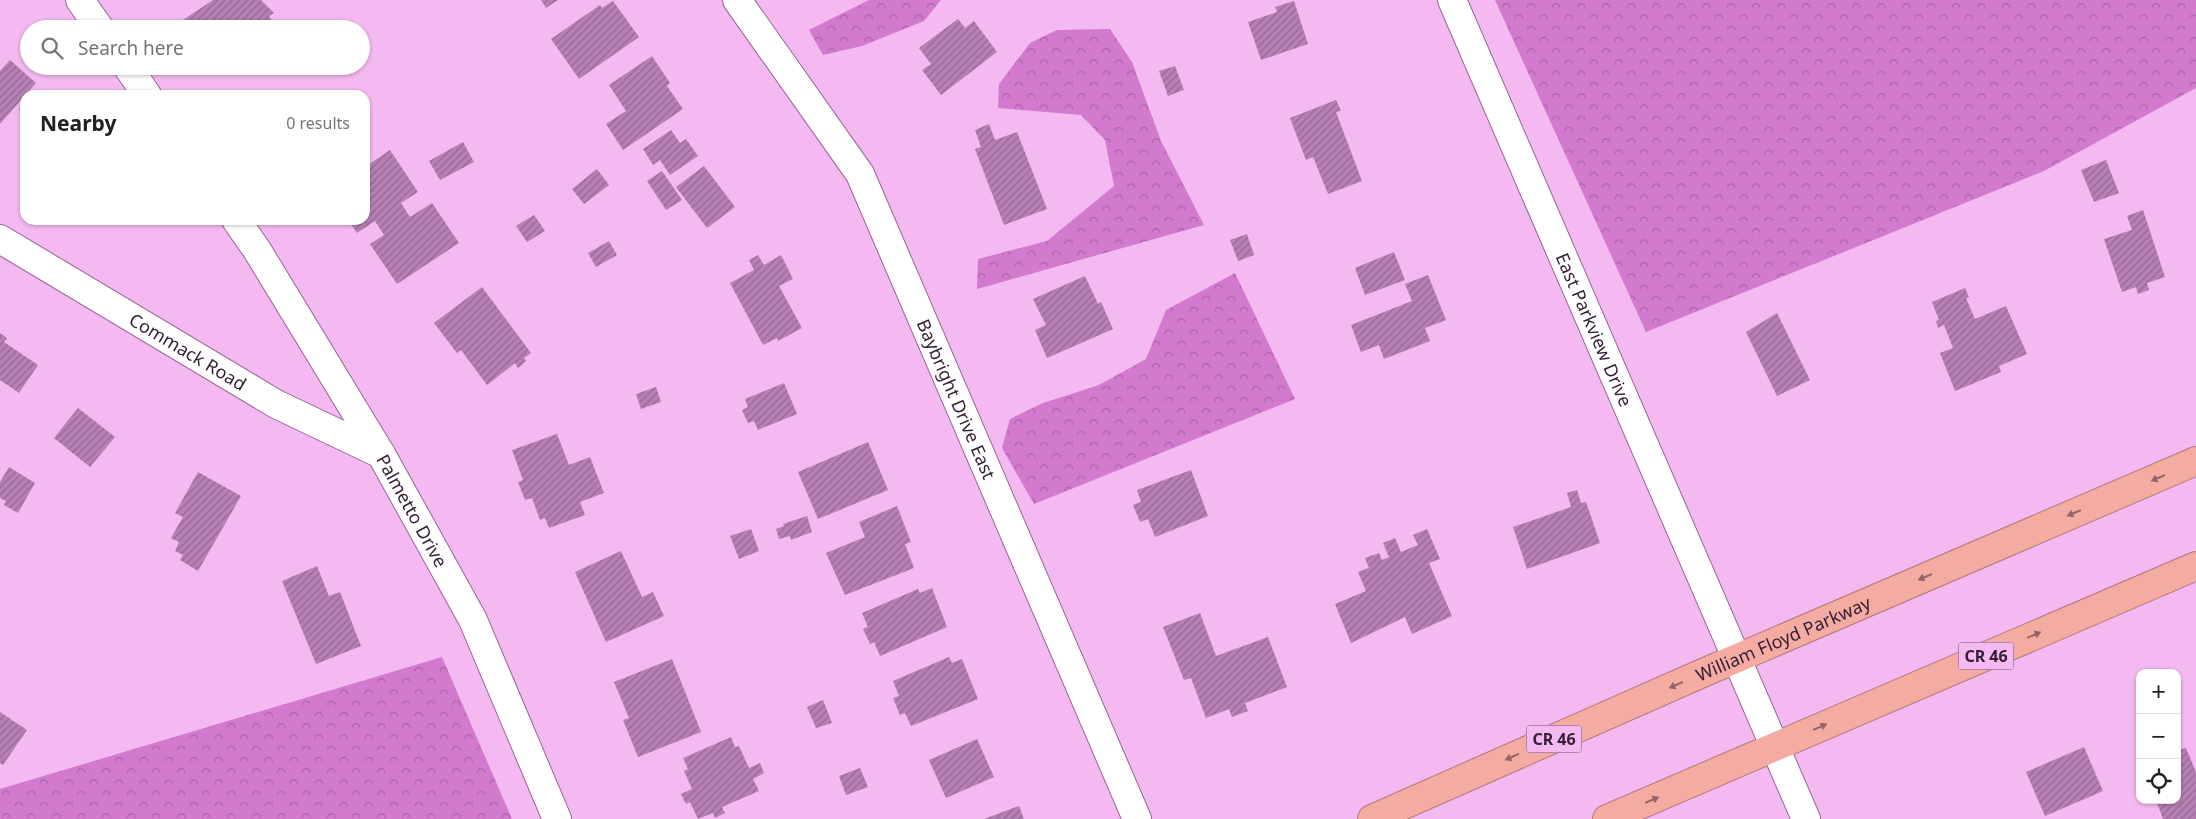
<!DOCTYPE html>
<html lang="en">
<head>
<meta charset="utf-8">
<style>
	body { margin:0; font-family:"Noto Sans",sans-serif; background:#f2f2f2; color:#202124 }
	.controls { position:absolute; right:15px; bottom:15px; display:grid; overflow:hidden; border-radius:10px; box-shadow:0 1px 4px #0004 }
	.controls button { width:45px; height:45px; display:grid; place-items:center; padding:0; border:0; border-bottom:1px solid #e0e0e0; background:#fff; color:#202124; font:25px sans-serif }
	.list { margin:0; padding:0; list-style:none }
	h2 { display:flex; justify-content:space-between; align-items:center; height:65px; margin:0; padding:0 20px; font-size:21px }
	h2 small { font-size:16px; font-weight:400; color:#757577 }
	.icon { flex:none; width:28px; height:28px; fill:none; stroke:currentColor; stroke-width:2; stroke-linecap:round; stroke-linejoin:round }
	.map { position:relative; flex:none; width:2196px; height:819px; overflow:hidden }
	.search { position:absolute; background:#fff; box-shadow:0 1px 4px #0004; left:20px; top:20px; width:350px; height:55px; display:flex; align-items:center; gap:12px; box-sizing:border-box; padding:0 18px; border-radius:28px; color:#757577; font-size:19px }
	.panel { position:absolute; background:#fff; box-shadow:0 1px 4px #0004; left:20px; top:90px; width:350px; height:135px; border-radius:15px }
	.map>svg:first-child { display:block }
	.forest { fill:url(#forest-crowns) }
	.building { fill:url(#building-hatch) }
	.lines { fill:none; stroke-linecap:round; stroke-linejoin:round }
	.minor-casing { stroke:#986396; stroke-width:30 }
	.highway-casing { stroke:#b17a7a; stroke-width:30 }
	.minor { stroke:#fff; stroke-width:28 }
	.highway { stroke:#f4aba1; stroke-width:28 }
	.oneway { fill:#94646a }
	.labels { text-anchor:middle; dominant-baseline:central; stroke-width:4; stroke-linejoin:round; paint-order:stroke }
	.shield { fill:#f4b9f0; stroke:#6e4c6c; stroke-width:1 }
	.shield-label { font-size:16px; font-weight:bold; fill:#341e33 }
	.street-label { font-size:18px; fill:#341e33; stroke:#f4b9f0 }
</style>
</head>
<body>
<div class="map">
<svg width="2196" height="819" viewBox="0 0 2196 819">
	<defs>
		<pattern id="forest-crowns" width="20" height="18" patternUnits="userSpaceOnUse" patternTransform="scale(1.25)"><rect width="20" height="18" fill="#d17ace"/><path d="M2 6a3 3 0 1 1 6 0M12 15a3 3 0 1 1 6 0" fill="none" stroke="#aa63a8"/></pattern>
		<pattern id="building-hatch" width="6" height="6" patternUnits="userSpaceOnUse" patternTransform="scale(1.25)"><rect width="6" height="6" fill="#b780b4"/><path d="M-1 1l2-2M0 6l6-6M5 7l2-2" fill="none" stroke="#966893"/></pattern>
	</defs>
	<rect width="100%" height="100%" fill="#f4b9f0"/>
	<!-- forest -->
	<g class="forest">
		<polygon points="869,0 941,0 924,21 862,46 823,55 809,30"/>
		<polygon points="1495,0 2196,0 2196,88 2044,171 1646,332"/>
		<polygon points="1110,29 1132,62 1161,141 1204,225 977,289 978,259 1047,241 1114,186 1105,140 1081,115 998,108 999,84 1030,43 1057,30"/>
		<polygon points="1235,273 1295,399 1034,504 1002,448 1010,419 1043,403 1099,385 1146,359 1166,310"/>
		<polygon points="442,657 512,819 0,819 0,789"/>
	</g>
	<!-- building -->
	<g class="building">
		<polygon points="213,0 261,0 274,13 269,16 273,23 264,29 189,29 183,20"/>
		<polygon points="541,0 558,0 546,8"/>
		<polygon points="613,1 639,37 579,79 551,39 600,5 602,8"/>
		<polygon points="1294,1 1308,44 1261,60 1248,22 1277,12 1275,7"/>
		<polygon points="958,19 965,28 974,21 997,52 941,95 922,70 931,64 919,48"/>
		<polygon points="652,56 670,83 667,86 683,109 623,150 606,124 626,111 609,85"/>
		<polygon points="10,60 36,83 0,124 0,71"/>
		<polygon points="1175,66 1184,90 1168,96 1159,71"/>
		<polygon points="1336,100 1341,111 1336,112 1362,181 1328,194 1313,157 1306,160 1290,118"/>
		<polygon points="989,124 995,140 1017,132 1047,209 1004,225 975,149 981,147 975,130"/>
		<polygon points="671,130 680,143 686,139 698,156 670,175 660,160 653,165 643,149"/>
		<polygon points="463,142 474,162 440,180 429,161"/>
		<polygon points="390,150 418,192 401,203 410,217 432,203 459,243 397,284 370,244 384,235 375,221 357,233 348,220 365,220 365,167"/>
		<polygon points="2106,160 2119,193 2094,202 2081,170"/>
		<polygon points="704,166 735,207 707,228 676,187"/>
		<polygon points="597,169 609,185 584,204 572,189"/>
		<polygon points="662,171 682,200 666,210 647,181"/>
		<polygon points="2143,210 2165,277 2147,283 2149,290 2138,294 2136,287 2122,292 2104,239 2132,230 2127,216"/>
		<polygon points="534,215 545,231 527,242 516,226"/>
		<polygon points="1247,234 1254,255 1238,261 1230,240"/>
		<polygon points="609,241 617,255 596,267 588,253"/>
		<polygon points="1394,252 1405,280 1365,295 1355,268"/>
		<polygon points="758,255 764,265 781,255 793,279 779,286 802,328 778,341 777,338 763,345 730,283 754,270 749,260"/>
		<polygon points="1428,275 1446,320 1425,328 1430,341 1384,359 1379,345 1361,352 1351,325 1412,301 1405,284"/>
		<polygon points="1085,276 1098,304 1101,302 1113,329 1047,358 1035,330 1046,325 1033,299"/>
		<polygon points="482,287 531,353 524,358 526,361 518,368 515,363 487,385 461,350 457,353 434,323"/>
		<polygon points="1965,288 1969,297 1966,298 1975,319 2006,306 2027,354 1999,366 2001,372 1955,391 1940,353 1953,348 1944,325 1938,328 1936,321 1939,320 1932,302"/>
		<polygon points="1777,313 1810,380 1777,396 1746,332"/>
		<polygon points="0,333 7,338 4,342 38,365 19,393 0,380"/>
		<polygon points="784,383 797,414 758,430 754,421 748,423 742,410 748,407 745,399"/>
		<polygon points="656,387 661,402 641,409 636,394"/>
		<polygon points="78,408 115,437 90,467 54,438"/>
		<polygon points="557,434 569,465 590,457 604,493 580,502 585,515 549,528 545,518 540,520 532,498 525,500 518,482 523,480 512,450"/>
		<polygon points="868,442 888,490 818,519 798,472"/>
		<polygon points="9,467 35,483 18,513 4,505 6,501 0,498 0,482"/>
		<polygon points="1191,470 1208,516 1155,537 1148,519 1140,522 1133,505 1141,502 1137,490"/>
		<polygon points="198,472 241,496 198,571 180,560 183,555 175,551 179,542 171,538 183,517 175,513"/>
		<polygon points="1577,490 1581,503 1586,502 1600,543 1527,569 1513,527 1571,507 1567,493"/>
		<polygon points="897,506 911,542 905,544 914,568 845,595 826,553 865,537 859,522"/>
		<polygon points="807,516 812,532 791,540 790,536 779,539 776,529 784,526 783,524"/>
		<polygon points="751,529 759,551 739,559 730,536"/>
		<polygon points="1427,529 1440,559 1429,563 1452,616 1412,634 1405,617 1351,643 1335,604 1366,591 1358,572 1369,568 1365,558 1379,553 1382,560 1389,557 1383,543 1395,538 1401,552 1418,545 1413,535"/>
		<polygon points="621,551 642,597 653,592 664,616 606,642 575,572"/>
		<polygon points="317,566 329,596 340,592 361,646 316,664 282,581"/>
		<polygon points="932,588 947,627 880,656 874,642 870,644 863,629 868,627 862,613 918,589 920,593"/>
		<polygon points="1200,613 1216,656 1268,637 1287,687 1245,703 1248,711 1232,717 1229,709 1206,718 1191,678 1184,680 1163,627"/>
		<polygon points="949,657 952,663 962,659 978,699 911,726 905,713 900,715 893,698 899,696 893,681"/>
		<polygon points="672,659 701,732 638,757 623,720 629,718 614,682"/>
		<polygon points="823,700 832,723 816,728 807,707"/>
		<polygon points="0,712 27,730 3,765 0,763"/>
		<polygon points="731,737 735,747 739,746 749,768 760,763 764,773 753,779 759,791 722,807 725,813 715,818 713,813 698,819 690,802 686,804 681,794 692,789 684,771 688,769 683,758"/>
		<polygon points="977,739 994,777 946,798 929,760"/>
		<polygon points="2084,747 2103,791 2045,816 2026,772"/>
		<polygon points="2186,748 2196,772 2196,819 2163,819 2156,800 2177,800 2177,751"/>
		<polygon points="860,768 868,787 846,795 839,776"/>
		<polygon points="1019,806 1024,819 984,819"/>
	</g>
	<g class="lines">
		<!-- minor casing -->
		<g class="minor-casing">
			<g id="minor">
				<polyline points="80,0 100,29"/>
				<path id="s1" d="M737,0l123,174 277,645"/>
				<path id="s2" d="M1452,0l354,819"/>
				<polyline points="127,66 147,95"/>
				<path id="s3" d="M236,220l21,30 124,204 92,166 84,199"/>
				<path id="s4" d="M0,239l276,165 105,50"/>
			</g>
		</g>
		<!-- highway casing -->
		<g class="highway-casing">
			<g id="highway">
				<path id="s5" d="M1372,819l333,-147 491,-211"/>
				<polyline points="1607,819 2196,566"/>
			</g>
		</g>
		<!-- minor -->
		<use href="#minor" class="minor"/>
		<!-- highway -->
		<use href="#highway" class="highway"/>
	</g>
	<!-- one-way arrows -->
	<defs><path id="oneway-solid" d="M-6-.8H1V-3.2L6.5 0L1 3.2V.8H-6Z" transform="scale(1.25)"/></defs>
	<g class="oneway">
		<use href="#oneway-solid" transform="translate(2158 478) rotate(157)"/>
		<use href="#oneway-solid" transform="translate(2074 513) rotate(157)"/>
		<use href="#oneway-solid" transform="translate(1925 577) rotate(157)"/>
		<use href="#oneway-solid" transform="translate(2034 635) rotate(-23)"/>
		<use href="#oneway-solid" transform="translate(1676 685) rotate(156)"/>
		<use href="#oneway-solid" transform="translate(1820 727) rotate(-23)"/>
		<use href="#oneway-solid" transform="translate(1512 757) rotate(156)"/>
		<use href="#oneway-solid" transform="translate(1652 800) rotate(-23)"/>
	</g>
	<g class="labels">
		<!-- shield labels -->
		<g class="shield">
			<rect x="1958.5" y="642.5" width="55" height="27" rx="4"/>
			<rect x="1526.5" y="725.5" width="55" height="27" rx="4"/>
		</g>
		<g class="shield-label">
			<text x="1986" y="656">CR 46</text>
			<text x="1554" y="739">CR 46</text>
		</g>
		<!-- street labels -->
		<g class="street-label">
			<text stroke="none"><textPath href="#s2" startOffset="359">East Parkview Drive</textPath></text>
			<text stroke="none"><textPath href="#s4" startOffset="219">Commack Road</textPath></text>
			<text stroke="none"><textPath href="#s1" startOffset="458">Baybright Drive East</textPath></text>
			<text stroke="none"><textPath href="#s3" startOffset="340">Palmetto Drive</textPath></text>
			<text stroke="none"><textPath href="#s5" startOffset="449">William Floyd Parkway</textPath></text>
		</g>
	</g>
</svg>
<div class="controls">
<button>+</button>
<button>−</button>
<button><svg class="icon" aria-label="locate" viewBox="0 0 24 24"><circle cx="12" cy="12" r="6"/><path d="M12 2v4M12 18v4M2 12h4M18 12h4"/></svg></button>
</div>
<div class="search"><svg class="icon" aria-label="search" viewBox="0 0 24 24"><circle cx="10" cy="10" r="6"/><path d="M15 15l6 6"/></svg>Search here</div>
<section class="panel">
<h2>Nearby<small>0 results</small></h2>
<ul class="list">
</ul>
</section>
</div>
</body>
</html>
